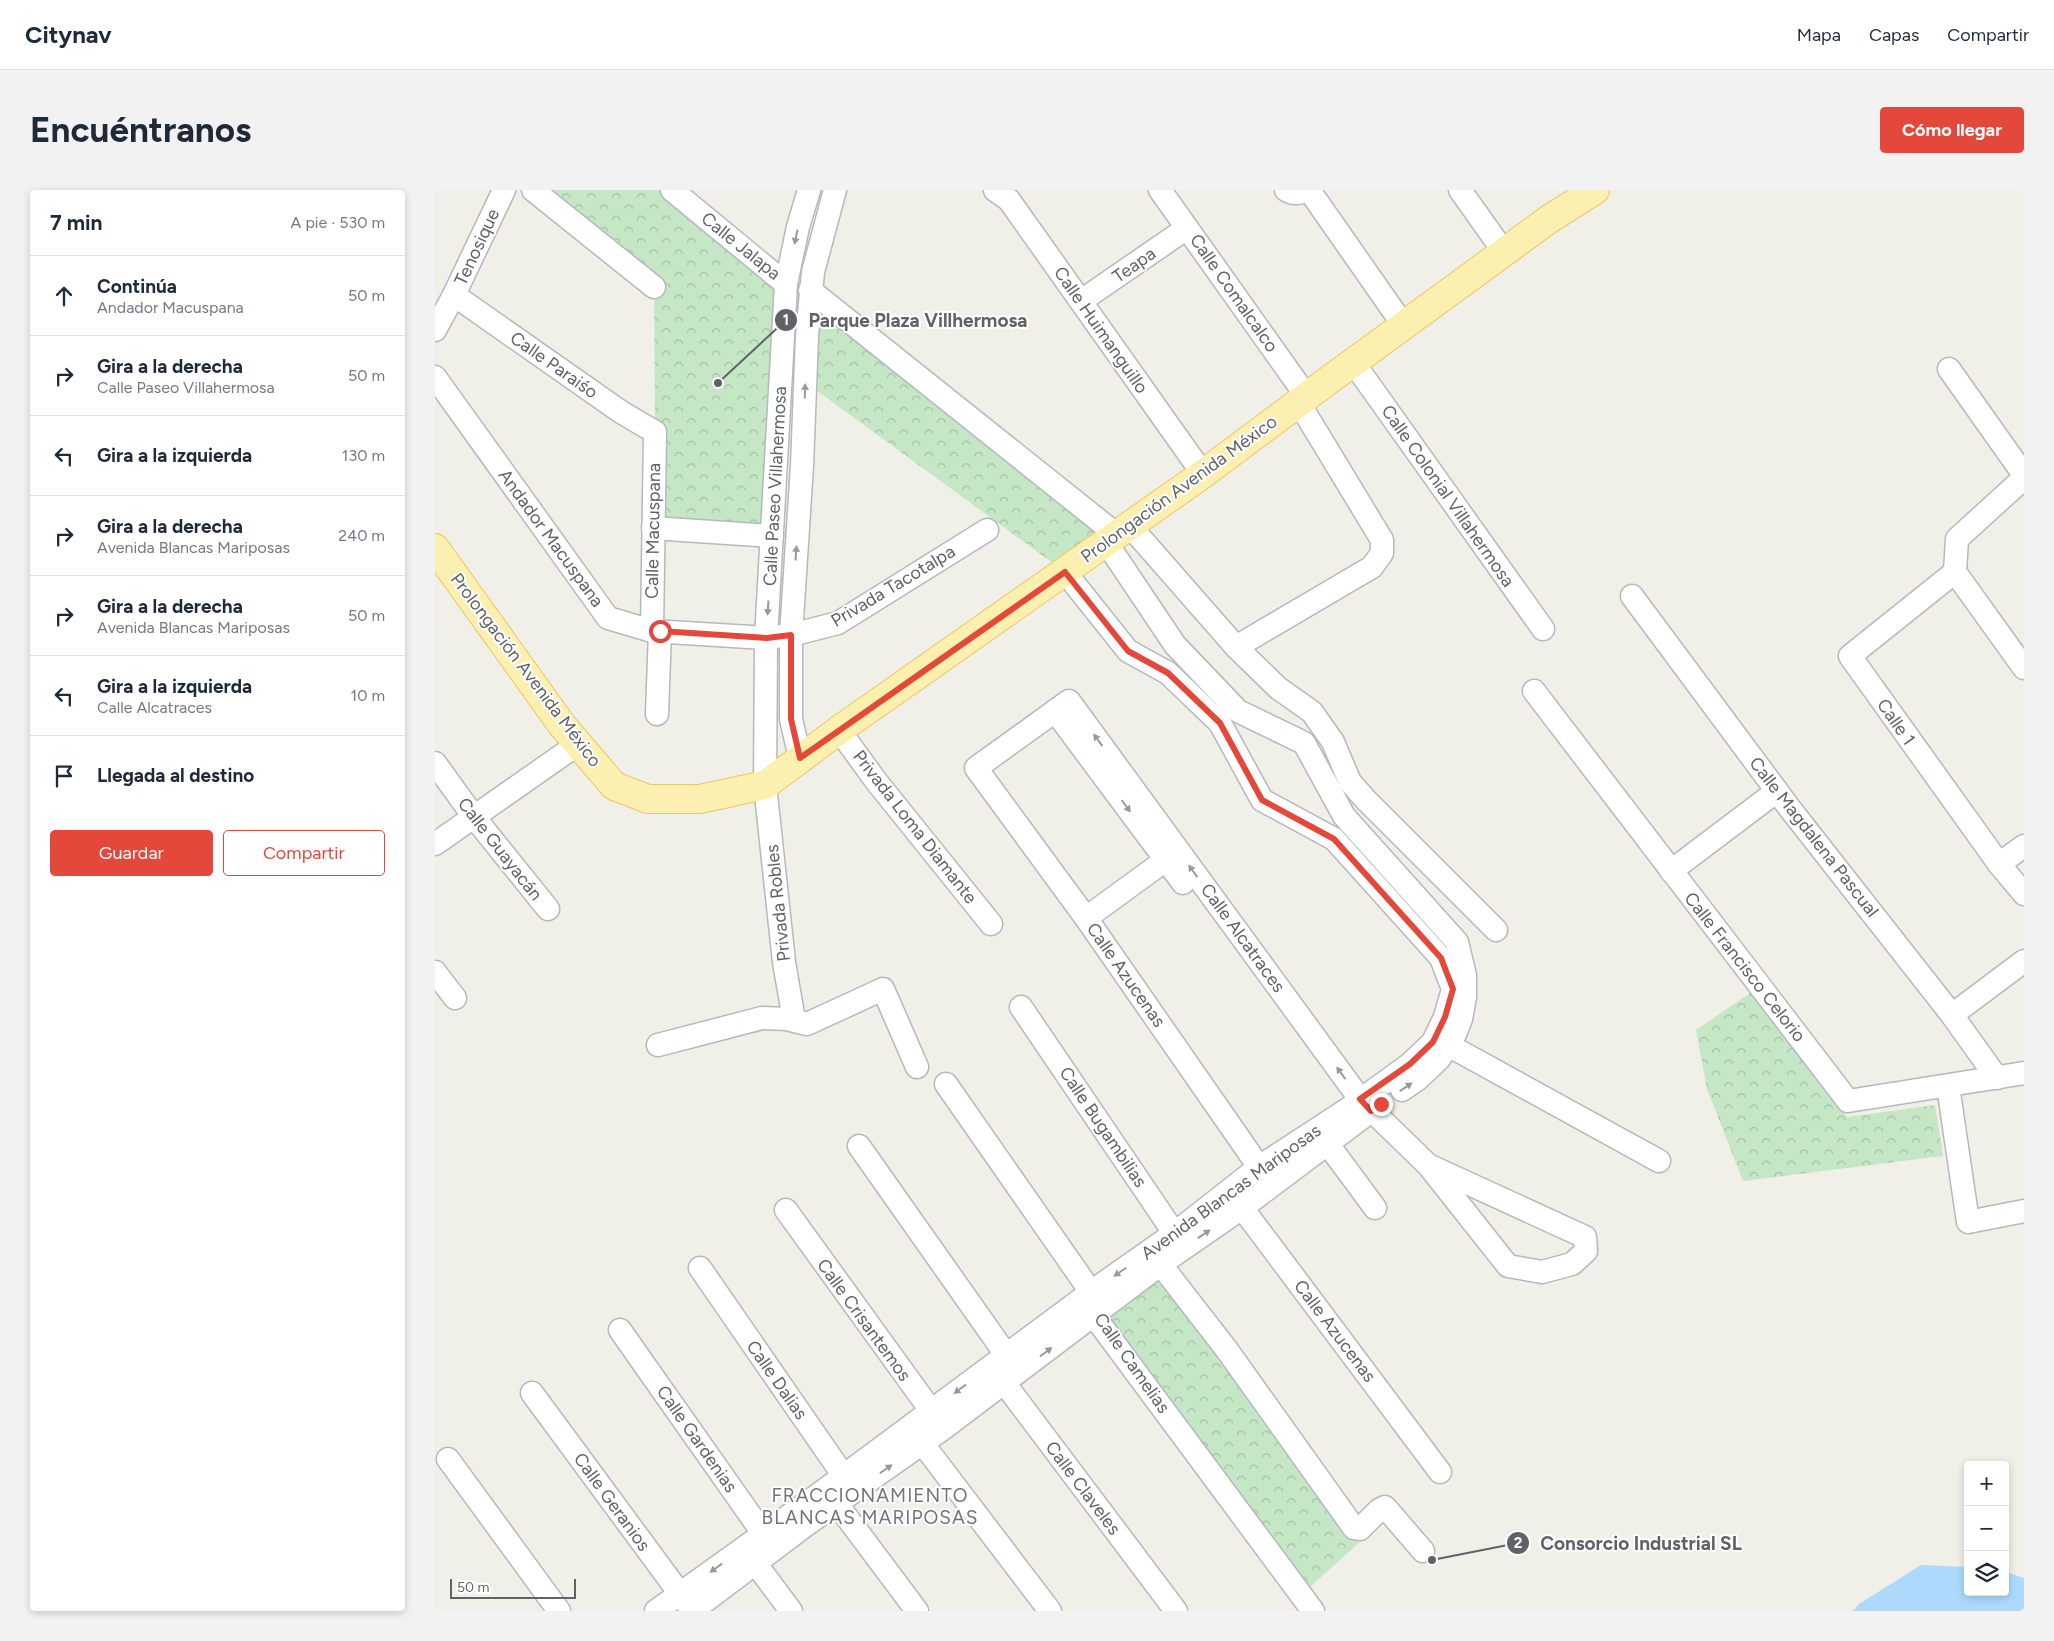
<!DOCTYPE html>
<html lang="es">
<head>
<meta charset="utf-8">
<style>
	body { margin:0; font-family:Figtree,sans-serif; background:#f2f2f3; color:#1f2937 }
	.controls { position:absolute; right:15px; bottom:15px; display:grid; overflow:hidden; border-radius:5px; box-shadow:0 2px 8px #0003 }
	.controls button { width:45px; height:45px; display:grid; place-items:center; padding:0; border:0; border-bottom:1px solid #e0e1e3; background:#fff; color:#1f2937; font:25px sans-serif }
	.scale { position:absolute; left:15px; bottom:12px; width:126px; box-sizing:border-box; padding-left:5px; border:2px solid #5f6367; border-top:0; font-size:14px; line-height:18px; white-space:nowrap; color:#5f6367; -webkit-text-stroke:4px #fff; paint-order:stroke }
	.stop { position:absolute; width:15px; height:15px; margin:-11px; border:4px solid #e4483b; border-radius:50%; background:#fff }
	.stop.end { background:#e4483b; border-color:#fff; box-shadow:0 1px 5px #0008 }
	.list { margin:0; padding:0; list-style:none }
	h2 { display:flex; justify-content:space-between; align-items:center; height:65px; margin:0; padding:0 20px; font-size:21px }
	h2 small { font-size:16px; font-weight:400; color:#747a83 }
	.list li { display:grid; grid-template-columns:32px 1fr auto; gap:15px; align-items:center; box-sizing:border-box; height:80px; padding:0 20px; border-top:1px solid #e0e1e3 }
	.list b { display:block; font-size:19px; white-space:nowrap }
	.list p { margin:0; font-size:16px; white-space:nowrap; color:#747a83 }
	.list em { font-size:16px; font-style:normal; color:#747a83 }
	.actions { display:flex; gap:10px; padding:15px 20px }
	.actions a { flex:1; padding:11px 0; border:1px solid #e4483b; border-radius:5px; text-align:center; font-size:18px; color:#e4483b }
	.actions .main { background:#e4483b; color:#fff }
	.icon { flex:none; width:28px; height:28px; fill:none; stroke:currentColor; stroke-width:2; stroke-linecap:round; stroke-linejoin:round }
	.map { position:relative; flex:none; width:1589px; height:1421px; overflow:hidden; border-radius:5px }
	header { display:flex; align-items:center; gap:30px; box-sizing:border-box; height:70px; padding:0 25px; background:#fff; border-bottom:1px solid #e0e1e3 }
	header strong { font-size:24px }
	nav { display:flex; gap:28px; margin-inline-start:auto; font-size:18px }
	.intro { display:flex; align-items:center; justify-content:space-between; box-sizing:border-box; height:120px; padding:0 30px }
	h1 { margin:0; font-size:35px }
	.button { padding:12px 22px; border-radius:5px; background:#e4483b; color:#fff; font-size:18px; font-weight:700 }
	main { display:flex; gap:30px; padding:0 30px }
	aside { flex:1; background:#fff; border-radius:5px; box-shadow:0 2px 8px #0003 }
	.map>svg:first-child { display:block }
	.park { fill:url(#park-crowns) }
	.water { fill:#addafc }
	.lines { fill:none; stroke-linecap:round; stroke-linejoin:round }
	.minor-casing { stroke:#b5b8bc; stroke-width:25 }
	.major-casing { stroke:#edc665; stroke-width:30 }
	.minor { stroke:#fff; stroke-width:22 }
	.major { stroke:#fcf0b1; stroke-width:28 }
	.oneway { fill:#979a9c }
	.route { stroke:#e4483b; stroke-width:6 }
	.labels { text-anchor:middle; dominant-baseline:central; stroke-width:4; stroke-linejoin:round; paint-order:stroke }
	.street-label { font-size:18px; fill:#5f6367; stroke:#fff }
	.neighbourhood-label { font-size:19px; letter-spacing:1px; fill:#707579; stroke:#fff }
	.leader { fill:none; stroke:#5f6367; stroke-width:2 }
	.callout-dot { fill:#5f6367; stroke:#fff; stroke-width:2 }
	.mark-label { font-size:15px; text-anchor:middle; font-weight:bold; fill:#fff }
	.callout-label { font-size:19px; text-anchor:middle; font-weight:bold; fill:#5f6367; stroke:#fff; stroke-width:4; stroke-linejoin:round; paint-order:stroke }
</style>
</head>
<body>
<header>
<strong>Citynav</strong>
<nav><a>Mapa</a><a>Capas</a><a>Compartir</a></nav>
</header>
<div class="intro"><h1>Encuéntranos</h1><a class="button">Cómo llegar</a></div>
<main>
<aside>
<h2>7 min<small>A pie · 530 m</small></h2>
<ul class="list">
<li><svg class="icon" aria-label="ahead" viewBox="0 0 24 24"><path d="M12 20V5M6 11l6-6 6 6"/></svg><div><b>Continúa</b><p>Andador Macuspana</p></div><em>50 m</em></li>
<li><svg class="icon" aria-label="right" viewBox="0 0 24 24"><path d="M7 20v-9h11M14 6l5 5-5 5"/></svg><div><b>Gira a la derecha</b><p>Calle Paseo Villahermosa</p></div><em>50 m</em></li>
<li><svg class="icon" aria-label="left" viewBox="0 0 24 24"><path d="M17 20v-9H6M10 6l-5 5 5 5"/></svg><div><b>Gira a la izquierda</b></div><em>130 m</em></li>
<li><svg class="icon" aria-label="right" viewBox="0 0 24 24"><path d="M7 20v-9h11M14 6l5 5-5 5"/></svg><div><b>Gira a la derecha</b><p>Avenida Blancas Mariposas</p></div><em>240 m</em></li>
<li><svg class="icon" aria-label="right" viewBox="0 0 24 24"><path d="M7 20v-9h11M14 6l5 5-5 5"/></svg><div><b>Gira a la derecha</b><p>Avenida Blancas Mariposas</p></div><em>50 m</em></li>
<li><svg class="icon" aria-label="left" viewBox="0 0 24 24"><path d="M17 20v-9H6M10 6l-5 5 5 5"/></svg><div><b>Gira a la izquierda</b><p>Calle Alcatraces</p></div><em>10 m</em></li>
<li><svg class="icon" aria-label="arrive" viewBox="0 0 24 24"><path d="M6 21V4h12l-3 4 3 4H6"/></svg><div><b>Llegada al destino</b></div></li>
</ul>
<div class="actions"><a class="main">Guardar</a><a>Compartir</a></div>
</aside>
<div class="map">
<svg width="1589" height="1421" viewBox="0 0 1589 1421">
	<defs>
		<pattern id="park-crowns" width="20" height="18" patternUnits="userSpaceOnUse" patternTransform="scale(1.25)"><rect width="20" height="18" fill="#c6e7c6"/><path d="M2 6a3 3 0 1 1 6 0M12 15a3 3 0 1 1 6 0" fill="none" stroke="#a4bfa5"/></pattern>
	</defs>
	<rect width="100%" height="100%" fill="#f0efe8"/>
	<!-- park -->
	<g class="park">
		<polygon points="98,0 237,0 351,94 337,346 218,338 220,242 219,97"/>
		<polygon points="375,100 682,345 630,382 370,192"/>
		<polygon points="1318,801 1412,927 1500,915 1508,966 1308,991 1272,899 1261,840"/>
		<polygon points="724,1076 925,1352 866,1405 659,1126"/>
	</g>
	<!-- water -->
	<polygon class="water" points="1486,1375 1533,1377 1533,1402 1570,1402 1570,1382 1589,1388 1589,1421 1418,1421 1424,1414"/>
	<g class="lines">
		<!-- minor casing -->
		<g class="minor-casing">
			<g id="minor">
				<polyline points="98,0 219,97"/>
				<polyline points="237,0 351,94"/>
				<polyline points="560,0 574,10 768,284"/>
				<polyline points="725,0 872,207"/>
				<path d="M851,0c8,5 14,3 23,0"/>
				<polyline points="874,0 969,136"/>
				<polyline points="1025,0 1069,62"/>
				<polyline points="375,100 682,345"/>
				<polyline points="19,105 186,222 220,242 217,441"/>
				<polyline points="646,111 752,38"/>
				<polyline points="0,140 19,105 69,0"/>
				<polyline points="918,172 1108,439"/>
				<polyline points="1514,179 1589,285"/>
				<polyline points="0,187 173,428 217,441 331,448 356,445 403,433 552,340"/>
				<polyline points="1589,288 1522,349 1520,382 1589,478"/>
				<polyline points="695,336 801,457 843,498 877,522 898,552 915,592 931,610 1061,740"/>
				<polyline points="218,338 337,346"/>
				<polyline points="671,352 740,455 803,521 869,553 909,626 1022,752 1030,785 1030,807 1026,829 1020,844 1004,869 983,889 967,900"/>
				<polyline points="1520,382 1415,466 1564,674 1589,704"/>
				<polyline points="1197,406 1356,620 1517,825 1562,888"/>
				<polyline points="801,457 937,377 947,363 947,350 864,213"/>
				<polyline points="1099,501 1413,911 1589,883"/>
				<polyline points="620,521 748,693"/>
				<polyline points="222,524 225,441"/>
				<polyline points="404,540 441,591 556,734"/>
				<polyline points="365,568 356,529 356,445 367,276 372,146 378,82 400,0"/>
				<polyline points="0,573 39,627 113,719"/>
				<polyline points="0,654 143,554"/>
				<polyline points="1564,674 1589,656"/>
				<polyline points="1236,681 1342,601"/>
				<polyline points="651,728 743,661"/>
				<polyline points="0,782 20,808"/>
				<polyline points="586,817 748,1056"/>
				<polyline points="1517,825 1589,771"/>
				<polyline points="359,830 349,772 330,595 331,448 351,94 363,37 374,0"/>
				<polyline points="223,855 327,828 352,829 372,834 448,799 482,877"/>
				<polyline points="1013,855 1224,971"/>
				<polyline points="511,894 656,1102 659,1126 878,1421"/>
				<polyline points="1513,896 1533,1032 1589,1021"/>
				<polyline points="892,953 940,1018"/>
				<polyline points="424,956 579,1176"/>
				<polyline points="838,993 824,977 651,728 541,578 634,511 925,909 993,975 1073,1076 1107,1082 1137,1074 1151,1061 1150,1047 993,975"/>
				<polyline points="799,1007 1005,1282"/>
				<polyline points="351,1020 505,1233"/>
				<polyline points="716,1062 792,1160 919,1338 925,1339 944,1320 950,1317 988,1361"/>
				<polyline points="265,1078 417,1298"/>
				<polyline points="185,1140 337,1356"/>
				<polyline points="561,1182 741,1421"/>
				<polyline points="97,1203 254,1416"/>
				<polyline points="478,1241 615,1421"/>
				<polyline points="13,1269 124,1421"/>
				<polyline points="393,1302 482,1421"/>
				<polyline points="312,1362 356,1421"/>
				<polyline points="221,1421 391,1299 656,1102 740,1043 824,977 913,919 975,874 998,852 1010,827 1018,799 1006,768 899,649 827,610 785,533 733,483 693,461 630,382"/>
				<polyline points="257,1421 371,1335 509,1238 726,1074 807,1018 940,918"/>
			</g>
		</g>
		<!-- major casing -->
		<g class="major-casing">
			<polyline id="major" points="0,358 127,535 179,596 213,609 265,609 330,595 404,540 768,284 894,190 1113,30 1160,0"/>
		</g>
		<!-- minor -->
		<use href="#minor" class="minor"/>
		<!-- major -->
		<use href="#major" class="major"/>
	</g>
	<!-- one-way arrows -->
	<defs><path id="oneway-solid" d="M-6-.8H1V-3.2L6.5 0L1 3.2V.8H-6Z" transform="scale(1.25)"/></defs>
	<g class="oneway">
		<use href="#oneway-solid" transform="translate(361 47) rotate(102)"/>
		<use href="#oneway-solid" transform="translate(370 201) rotate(-88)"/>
		<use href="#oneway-solid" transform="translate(361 363) rotate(-86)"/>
		<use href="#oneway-solid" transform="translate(333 418) rotate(93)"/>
		<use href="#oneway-solid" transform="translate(663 550) rotate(-126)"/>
		<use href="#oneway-solid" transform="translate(691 616) rotate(53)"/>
		<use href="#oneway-solid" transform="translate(758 681) rotate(-126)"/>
		<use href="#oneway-solid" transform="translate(906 883) rotate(-126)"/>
		<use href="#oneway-solid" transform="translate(971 897) rotate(-34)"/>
		<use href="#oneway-solid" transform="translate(769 1044) rotate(-34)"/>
		<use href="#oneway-solid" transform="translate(685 1082) rotate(145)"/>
		<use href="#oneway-solid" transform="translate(611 1162) rotate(-37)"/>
		<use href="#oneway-solid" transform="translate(525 1199) rotate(143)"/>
		<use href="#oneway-solid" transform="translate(451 1279) rotate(-35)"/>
		<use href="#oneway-solid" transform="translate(281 1378) rotate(144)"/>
	</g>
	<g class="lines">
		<!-- route -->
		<polyline class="route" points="225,441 332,448 356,445 356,529 365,568 630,382 693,461 733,483 785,533 827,610 899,649 1006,768 1018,799 1010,827 998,852 975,874 925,909 936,921 946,914"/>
	</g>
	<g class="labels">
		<!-- street labels -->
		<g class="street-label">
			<text transform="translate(306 56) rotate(39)">Calle Jalapa</text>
			<text transform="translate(42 57) rotate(-65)">Tenosique</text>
			<text transform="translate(699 75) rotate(-35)">Teapa</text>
			<text transform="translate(799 103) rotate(55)">Calle Comalcalco</text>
			<text transform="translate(666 140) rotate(55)">Calle Huimanguillo</text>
			<text transform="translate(119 175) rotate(35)">Calle Paraiśo</text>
			<text transform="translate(340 296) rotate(-87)">Calle Paseo Villahermosa</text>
			<text transform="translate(744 299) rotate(-36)">Prolongación Avenida México</text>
			<text transform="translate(1013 306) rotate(55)">Calle Colonial Villahermosa</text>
			<text transform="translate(218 341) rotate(-89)">Calle Macuspana</text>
			<text transform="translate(116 348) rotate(54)">Andador Macuspana</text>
			<text transform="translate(458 396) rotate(-31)">Privada Tacotalpa</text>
			<text transform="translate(91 480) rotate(53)">Prolongación Avenida México</text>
			<text transform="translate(1461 532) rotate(55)">Calle 1</text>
			<text transform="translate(480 637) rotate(52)">Privada Loma Diamante</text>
			<text transform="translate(1379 647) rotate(52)">Calle Magdalena Pascual</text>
			<text transform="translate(65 659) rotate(52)">Calle Guayacán</text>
			<text transform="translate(343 713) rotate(-96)">Privada Robles</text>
			<text transform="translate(808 748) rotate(54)">Calle Alcatraces</text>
			<text transform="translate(1310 777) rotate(52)">Calle Francisco Celorio</text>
			<text transform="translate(691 785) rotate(55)">Calle Azucenas</text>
			<text transform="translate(668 937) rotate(56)">Calle Bugambilias</text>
			<text transform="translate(796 1002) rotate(-36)">Avenida Blancas Mariposas</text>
			<text transform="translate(429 1130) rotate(54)">Calle Crisantemos</text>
			<text transform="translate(900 1141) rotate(53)">Calle Azucenas</text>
			<text transform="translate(697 1173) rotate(55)">Calle Camelias</text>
			<text transform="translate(342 1190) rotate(55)">Calle Dalias</text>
			<text transform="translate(262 1249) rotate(55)">Calle Gardenias</text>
			<text transform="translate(648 1298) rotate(53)">Calle Claveles</text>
			<text transform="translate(177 1312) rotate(54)">Calle Geranios</text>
		</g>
		<!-- neighbourhood labels -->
		<g class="neighbourhood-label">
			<text x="435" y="1305">FRACCIONAMIENTO<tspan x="435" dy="22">BLANCAS MARIPOSAS</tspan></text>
		</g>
	</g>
	<!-- callouts -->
	<path class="leader" d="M283 193L351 130M997 1370L1083 1353"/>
	<g class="callout-dot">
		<circle cx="283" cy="193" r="5"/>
		<circle cx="997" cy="1370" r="5"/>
		<circle cx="351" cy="130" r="12"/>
		<circle cx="1083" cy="1353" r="12"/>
	</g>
	<g class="mark-label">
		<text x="351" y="135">1</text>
		<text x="1083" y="1358">2</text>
	</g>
	<g class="callout-label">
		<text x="483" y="137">Parque Plaza Villhermosa</text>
		<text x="1206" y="1360">Consorcio Industrial SL</text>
	</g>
</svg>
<div class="controls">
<button>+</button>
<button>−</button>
<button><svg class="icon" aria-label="layers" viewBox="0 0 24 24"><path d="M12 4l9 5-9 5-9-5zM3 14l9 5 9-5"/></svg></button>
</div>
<div class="scale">50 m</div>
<div class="stop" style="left:225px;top:441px"></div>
<div class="stop end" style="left:946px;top:914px"></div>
</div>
</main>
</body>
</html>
